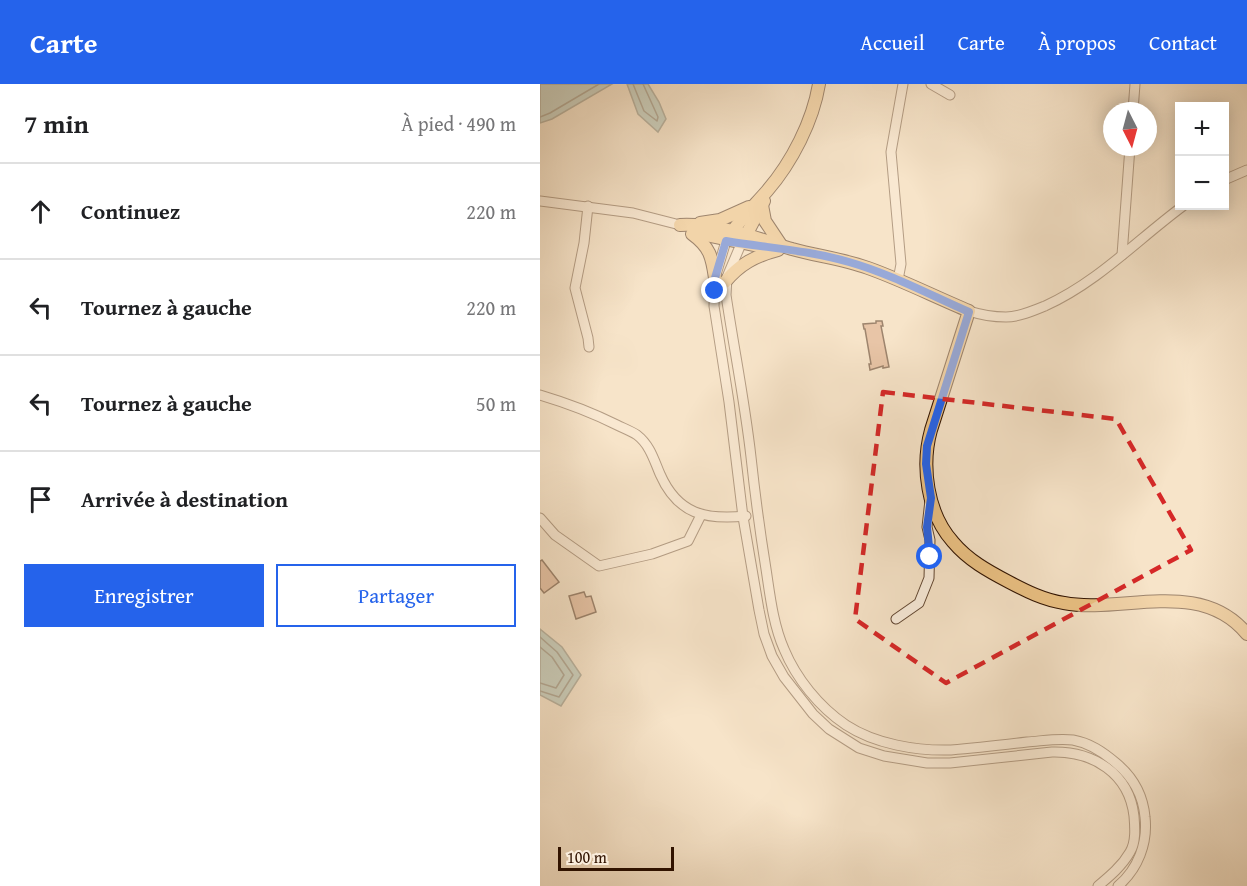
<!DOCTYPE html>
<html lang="fr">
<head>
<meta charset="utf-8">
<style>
	body { margin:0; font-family:"Gentium Book Plus",serif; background:#f2f2f2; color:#202124 }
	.controls { position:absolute; right:18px; top:18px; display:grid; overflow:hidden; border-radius:0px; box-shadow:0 3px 15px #0003 }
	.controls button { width:54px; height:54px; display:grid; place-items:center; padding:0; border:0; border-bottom:2px solid #e0e0e0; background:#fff; color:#202124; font:30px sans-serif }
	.compass { position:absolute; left:563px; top:18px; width:54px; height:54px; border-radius:50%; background:#fff; box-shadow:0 3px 15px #0003; rotate:174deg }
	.scale { position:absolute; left:18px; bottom:15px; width:116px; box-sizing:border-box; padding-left:6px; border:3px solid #311300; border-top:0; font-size:16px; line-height:21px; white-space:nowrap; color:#311300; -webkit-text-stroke:4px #faeddc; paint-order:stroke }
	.stop { position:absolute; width:18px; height:18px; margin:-14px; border:4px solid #2563eb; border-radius:50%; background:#fff }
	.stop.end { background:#2563eb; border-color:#fff; box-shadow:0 2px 6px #0008 }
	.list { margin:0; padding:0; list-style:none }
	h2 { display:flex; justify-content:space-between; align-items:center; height:78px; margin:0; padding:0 24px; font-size:26px }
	h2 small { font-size:20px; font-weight:400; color:#757577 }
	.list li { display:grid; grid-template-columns:39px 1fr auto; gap:18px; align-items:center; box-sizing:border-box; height:96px; padding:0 24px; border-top:2px solid #e0e0e0 }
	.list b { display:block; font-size:22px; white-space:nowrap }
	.list em { font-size:20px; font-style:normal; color:#757577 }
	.actions { display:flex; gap:12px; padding:18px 24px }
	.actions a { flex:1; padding:14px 0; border:2px solid #2563eb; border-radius:0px; text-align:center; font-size:21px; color:#2563eb }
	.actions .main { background:#2563eb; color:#fff }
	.icon { flex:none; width:33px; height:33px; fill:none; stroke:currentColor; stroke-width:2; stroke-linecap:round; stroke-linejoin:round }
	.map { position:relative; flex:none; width:707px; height:802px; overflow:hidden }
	header { display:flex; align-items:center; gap:36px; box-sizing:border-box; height:84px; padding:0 30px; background:#2563eb; color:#fff }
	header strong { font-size:28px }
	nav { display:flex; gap:33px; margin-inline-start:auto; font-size:21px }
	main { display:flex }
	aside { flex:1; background:#fff }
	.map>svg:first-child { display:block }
	.water { fill:#9dbeb9; stroke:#727a6f; stroke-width:1.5 }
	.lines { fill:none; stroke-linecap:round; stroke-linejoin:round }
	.shore { stroke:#67685c; stroke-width:1.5 }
	.building { fill:#d69f7e; stroke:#311300; stroke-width:1.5 }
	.minor-casing { stroke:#624732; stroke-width:11 }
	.major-casing { stroke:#311300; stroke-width:14 }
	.minor { stroke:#faeddc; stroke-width:9 }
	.major { stroke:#ecc284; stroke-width:12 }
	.route { stroke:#2563eb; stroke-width:8 }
	.marked { fill:none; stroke:#d62828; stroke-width:4.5; stroke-dasharray:12 8; stroke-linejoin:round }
</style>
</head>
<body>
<header>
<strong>Carte</strong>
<nav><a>Accueil</a><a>Carte</a><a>À propos</a><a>Contact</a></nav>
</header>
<main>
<aside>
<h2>7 min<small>À pied · 490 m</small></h2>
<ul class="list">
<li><svg class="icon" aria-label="ahead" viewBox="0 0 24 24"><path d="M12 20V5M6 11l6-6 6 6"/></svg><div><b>Continuez</b></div><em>220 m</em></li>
<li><svg class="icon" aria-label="left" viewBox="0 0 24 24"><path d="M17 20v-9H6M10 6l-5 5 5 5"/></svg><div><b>Tournez à gauche</b></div><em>220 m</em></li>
<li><svg class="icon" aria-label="left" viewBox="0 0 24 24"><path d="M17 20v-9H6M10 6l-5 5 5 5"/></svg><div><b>Tournez à gauche</b></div><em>50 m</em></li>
<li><svg class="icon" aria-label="arrive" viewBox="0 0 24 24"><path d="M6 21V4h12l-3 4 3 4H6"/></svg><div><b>Arrivée à destination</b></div></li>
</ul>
<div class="actions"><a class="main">Enregistrer</a><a>Partager</a></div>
</aside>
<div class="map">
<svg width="707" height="802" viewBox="0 0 707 802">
	<rect width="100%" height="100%" fill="#f7e4c9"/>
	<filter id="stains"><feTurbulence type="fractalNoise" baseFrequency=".00333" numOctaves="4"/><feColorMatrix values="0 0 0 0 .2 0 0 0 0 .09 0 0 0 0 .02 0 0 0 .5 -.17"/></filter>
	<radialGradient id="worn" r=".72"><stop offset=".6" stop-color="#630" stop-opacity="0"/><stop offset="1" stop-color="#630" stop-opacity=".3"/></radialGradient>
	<!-- water -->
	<g class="water">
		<polygon points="0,0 72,0 12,35 0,39"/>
		<polygon points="87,0 108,0 119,18 126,35 118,48 98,30"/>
		<polygon points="0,545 22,563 41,591 21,622 0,611"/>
	</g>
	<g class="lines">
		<!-- shore -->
		<g class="shore">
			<polyline points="93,0 104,27 117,37 118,33 103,0"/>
			<polyline points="0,33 10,29 59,0"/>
			<polyline points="0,553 17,568 33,591 19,613 0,607"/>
			<polyline points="0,563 12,573 24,591 16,604 0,599"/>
		</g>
	</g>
	<!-- building -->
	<g class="building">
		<polygon points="336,237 342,237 343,242 341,242 349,283 343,284 343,282 330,286 329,280 331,280 325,245 324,245 323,240 336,239"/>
		<polygon points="2,476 19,498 4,509 0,504 0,477"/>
		<polygon points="44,508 46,513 51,512 56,528 36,535 29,512"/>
	</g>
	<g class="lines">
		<!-- minor casing -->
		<g class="minor-casing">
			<g id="minor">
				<polyline points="391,0 410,11"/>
				<polyline points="593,27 595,0"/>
				<polyline points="684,96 707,86"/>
				<polyline points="0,117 93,129 140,141"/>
				<polyline points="48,122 44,159 35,204 48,254 49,263"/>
				<path d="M186,157l-11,37 -1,28 15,96 14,115 16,93 5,24 8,22 12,21 29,37 16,15 30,19 25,8 43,7h23l102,-11c41,-1 77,21 82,64 1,12 2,26 -4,36 -8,14 -20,24 -32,34"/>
				<path d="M201,160l-14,33 -1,18c8,54 19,108 25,162 4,37 9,75 15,112 4,26 7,55 18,80 12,29 35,58 62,76 29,19 70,26 105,25 25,-2 51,-5 76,-8 15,-1 31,-4 46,-2 17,3 30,12 43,23 17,14 27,32 29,54 3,26 -7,52 -27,69"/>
				<polyline points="582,171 590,63"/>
				<polyline points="358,196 361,180 351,68 363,0"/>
				<path d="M429,227c12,4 24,6 37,6 13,0 27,-6 39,-11 53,-24 92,-66 138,-100"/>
				<path d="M0,311c27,8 51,17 77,30 6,3 14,6 20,10 13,10 17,25 23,39 18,41 46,46 86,42"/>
				<polyline points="0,434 15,451 59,482 112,470 148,457 161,431"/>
				<polyline points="356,535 379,519 389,494 390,456 387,443 390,416"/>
			</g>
		</g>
		<!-- major casing -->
		<g class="major-casing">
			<g id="major">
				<polyline points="222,121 225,137 241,161"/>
				<polyline points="160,139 180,136 209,123"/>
				<path d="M140,141c37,-2 76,13 112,24 25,7 51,10 76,19 34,12 67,29 101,43l-38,119c-10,36 -4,83 22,112 15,18 35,29 56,40 17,9 35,18 55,21 58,11 136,-26 183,31"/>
				<polyline points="156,149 223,163"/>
				<path d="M152,150c18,13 20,23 23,44"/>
				<path d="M186,157c11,-19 27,-34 41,-50 25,-29 46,-70 52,-107"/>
				<polyline points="203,157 224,117"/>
				<path d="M185,198c15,-18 30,-26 53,-32"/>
			</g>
		</g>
		<!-- minor -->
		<use href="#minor" class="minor"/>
		<!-- major -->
		<use href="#major" class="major"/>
	</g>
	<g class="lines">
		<!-- route -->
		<path class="route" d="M175,207v-13l11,-37c41,7 82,9 123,21 42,12 81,33 120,50l-42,134 -1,18 5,34 -4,29 3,30"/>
	</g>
	<!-- marked area -->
	<path d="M0 0H707V802H0ZM343,308l233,27 75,131 -245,133 -91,-64z" fill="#f7e4c9" fill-opacity=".55" fill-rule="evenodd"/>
	<path class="marked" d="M343,308l233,27 75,131 -245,133 -91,-64z"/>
	<rect width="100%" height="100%" filter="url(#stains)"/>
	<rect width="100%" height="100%" fill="url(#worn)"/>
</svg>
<div class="controls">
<button>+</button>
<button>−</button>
</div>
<svg class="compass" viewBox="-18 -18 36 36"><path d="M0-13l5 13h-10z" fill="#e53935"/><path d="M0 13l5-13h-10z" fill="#757577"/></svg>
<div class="scale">100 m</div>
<div class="stop" style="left:390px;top:473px"></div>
<div class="stop end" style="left:175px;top:207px"></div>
</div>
</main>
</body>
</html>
